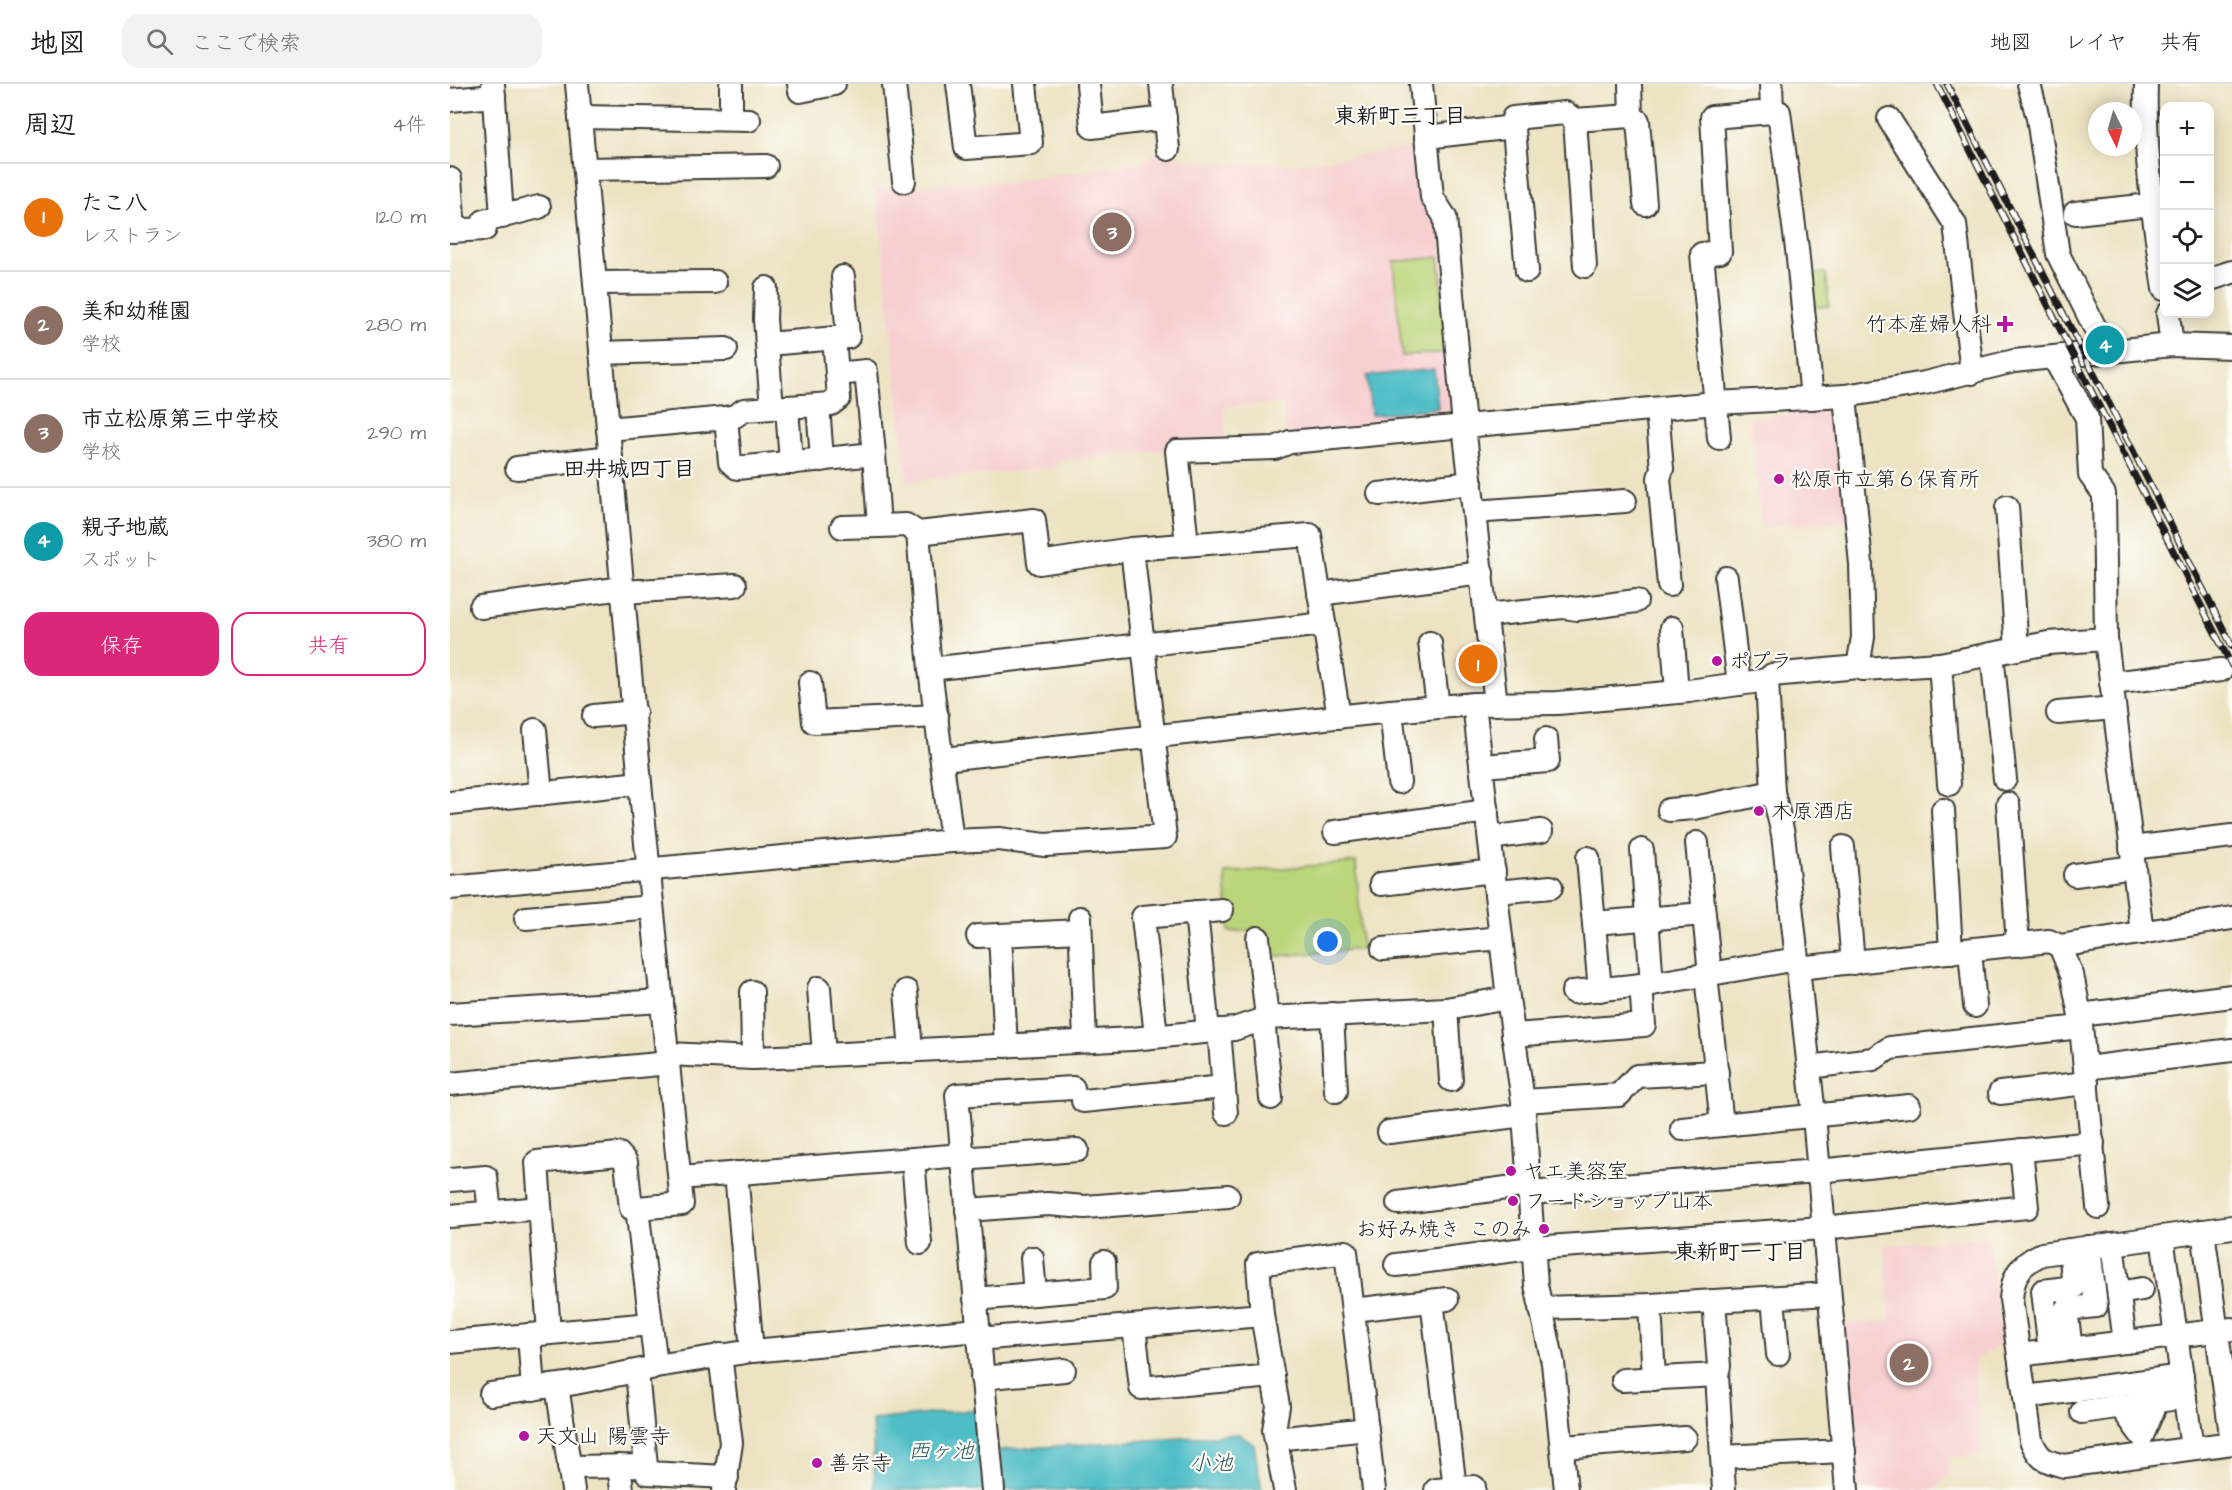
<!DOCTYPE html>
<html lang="ja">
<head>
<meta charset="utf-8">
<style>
	body { margin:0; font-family:"Architects Daughter","Klee One",sans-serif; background:#f2f2f2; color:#202124 }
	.controls { position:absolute; right:18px; top:18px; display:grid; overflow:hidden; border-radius:12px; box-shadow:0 3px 15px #0003 }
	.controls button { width:54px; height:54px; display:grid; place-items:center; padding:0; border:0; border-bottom:2px solid #e0e0e0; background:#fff; color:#202124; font:30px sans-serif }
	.compass { position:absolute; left:1638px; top:18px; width:54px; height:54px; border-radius:50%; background:#fff; box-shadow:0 3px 15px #0003; rotate:175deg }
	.you { position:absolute; left:878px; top:858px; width:21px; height:21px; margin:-15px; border:4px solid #fff; border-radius:50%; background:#1a73e8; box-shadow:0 0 0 9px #1a73e833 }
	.badge { display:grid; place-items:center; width:39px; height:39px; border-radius:50%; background:#db2777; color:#fff; font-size:20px; font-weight:700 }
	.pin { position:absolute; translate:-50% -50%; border:3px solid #fff; box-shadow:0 2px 6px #0006 }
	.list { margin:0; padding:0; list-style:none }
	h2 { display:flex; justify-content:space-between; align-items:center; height:78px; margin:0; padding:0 24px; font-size:26px }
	h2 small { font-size:20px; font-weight:400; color:#757577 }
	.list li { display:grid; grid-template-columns:39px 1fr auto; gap:18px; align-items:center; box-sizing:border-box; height:108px; padding:0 24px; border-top:2px solid #e0e0e0 }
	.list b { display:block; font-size:22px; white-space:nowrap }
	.list p { margin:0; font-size:20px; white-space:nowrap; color:#757577 }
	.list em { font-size:20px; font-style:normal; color:#757577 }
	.actions { display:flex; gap:12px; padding:18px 24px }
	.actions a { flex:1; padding:14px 0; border:2px solid #db2777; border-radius:18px; text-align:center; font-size:21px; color:#db2777 }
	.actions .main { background:#db2777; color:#fff }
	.icon { flex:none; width:33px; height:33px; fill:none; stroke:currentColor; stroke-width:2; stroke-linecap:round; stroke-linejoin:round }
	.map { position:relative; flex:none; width:1782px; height:1406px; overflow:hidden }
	header { display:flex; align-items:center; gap:36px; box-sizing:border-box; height:84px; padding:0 30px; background:#fff; border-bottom:2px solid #e0e0e0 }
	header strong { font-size:28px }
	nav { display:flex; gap:33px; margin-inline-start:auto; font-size:21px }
	.search { width:420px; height:54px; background:#f2f2f2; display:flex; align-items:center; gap:15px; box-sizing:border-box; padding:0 21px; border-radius:18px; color:#757577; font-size:22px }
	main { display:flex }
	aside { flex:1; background:#fff }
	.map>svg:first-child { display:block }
	.built { fill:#f7cfd1 }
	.green { fill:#bbd57a; stroke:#6c784b; stroke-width:1.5 }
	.water { fill:#4fbdc6; stroke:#366c71; stroke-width:1.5 }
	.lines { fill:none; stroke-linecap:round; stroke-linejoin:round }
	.minor-casing { stroke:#3b3a35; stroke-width:26 }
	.minor { stroke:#fff; stroke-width:22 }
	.rail-casing { stroke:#1c1c1c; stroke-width:7 }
	.rail { stroke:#fdfcf7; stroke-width:4.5; stroke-dasharray:14; stroke-linecap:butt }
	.poi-dot { fill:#b5179e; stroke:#fdfcf7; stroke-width:2 }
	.labels { text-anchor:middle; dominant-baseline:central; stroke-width:4.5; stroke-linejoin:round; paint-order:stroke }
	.poi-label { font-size:21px; fill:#1c1c1c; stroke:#fdfcf7; text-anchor:start }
	.neighbourhood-label { font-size:22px; font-weight:bold; fill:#1c1c1c; stroke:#fdfcf7 }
	.water-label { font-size:22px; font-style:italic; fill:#305c60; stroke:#fdfcf7 }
</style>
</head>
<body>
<header>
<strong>地図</strong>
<div class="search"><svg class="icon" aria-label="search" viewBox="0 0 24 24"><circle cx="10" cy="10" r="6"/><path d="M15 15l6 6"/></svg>ここで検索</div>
<nav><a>地図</a><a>レイヤ</a><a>共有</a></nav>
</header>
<main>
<aside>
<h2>周辺<small>4件</small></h2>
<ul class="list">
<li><span class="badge" style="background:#e8710a">1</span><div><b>たこ八</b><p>レストラン</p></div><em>120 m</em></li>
<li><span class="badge" style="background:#8d6e63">2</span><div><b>美和幼稚園</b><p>学校</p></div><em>280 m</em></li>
<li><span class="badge" style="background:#8d6e63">3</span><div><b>市立松原第三中学校</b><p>学校</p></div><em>290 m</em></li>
<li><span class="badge" style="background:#0f9aa8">4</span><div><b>親子地蔵</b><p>スポット</p></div><em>380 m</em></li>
</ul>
<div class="actions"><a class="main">保存</a><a>共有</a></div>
</aside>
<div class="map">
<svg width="1782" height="1406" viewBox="0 0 1782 1406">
	<rect width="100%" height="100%" fill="#fdfcf7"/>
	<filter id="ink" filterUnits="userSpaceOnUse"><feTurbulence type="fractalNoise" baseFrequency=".0167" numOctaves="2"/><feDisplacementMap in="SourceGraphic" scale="12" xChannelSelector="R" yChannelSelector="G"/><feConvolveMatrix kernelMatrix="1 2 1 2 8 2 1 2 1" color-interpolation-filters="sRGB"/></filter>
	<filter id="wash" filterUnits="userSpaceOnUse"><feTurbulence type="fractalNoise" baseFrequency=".008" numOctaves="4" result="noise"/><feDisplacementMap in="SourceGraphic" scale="24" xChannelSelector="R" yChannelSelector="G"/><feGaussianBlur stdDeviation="1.35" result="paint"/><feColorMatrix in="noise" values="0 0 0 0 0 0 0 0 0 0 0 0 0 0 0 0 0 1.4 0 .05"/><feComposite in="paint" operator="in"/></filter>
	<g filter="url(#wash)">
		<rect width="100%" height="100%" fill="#ede3c3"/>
		<!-- built -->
		<g class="built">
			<polygon points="971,62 990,148 1005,337 836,354 834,319 774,323 776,355 723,365 608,377 608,383 457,397 426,104 561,98 688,79 710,68 738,75 776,80 849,80"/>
			<polygon points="1391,325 1402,436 1311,444 1300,334"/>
			<polygon points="1538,1153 1551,1251 1546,1263 1526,1275 1524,1282 1532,1371 1498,1373 1498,1390 1485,1406 1405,1406 1390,1240 1440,1237 1434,1161"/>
		</g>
		<!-- green -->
		<g class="green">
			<polygon points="989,173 998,268 952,272 943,178"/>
			<polygon points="1376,189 1379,222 1360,224 1358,190"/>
			<polygon points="906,778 912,865 805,874 803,846 779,848 775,789"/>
		</g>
		<!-- water -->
		<g class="water">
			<polygon points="984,285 988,324 921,331 917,292"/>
			<polygon points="529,1325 536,1406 425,1406 422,1336"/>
			<polygon points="789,1350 804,1361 812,1406 552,1406 549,1366"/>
		</g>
	</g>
	<g filter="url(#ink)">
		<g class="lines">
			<!-- minor casing -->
			<g class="minor-casing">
				<g id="minor">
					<polyline points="43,0 52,133"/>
					<polyline points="127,0 190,699 232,1120 187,1124 206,1282 302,1267 528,1246"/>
					<polyline points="281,0 281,35"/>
					<polyline points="349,0 350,7 384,0"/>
					<polyline points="444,0 454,97"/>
					<polyline points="508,0 516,64 581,59 575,0"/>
					<polyline points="638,0 642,43 715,34"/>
					<polyline points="711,0 718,65"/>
					<polyline points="971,0 982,113 995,133 1014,342 1046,620"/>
					<polyline points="1180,0 1181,32 1188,37 1195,120"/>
					<polyline points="1321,0 1322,28 1329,28 1347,165 1362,314"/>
					<polyline points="1579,0 1588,34 1608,170 1652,258"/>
					<path d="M1696,0c-2,70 8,136 18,205"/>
					<polyline points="0,16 44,12"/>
					<polyline points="130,33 299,36"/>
					<polyline points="1439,35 1505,140 1522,289"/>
					<polyline points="1125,36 1135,182"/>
					<polyline points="976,53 1064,43"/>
					<polyline points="135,85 316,82"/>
					<polyline points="0,95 4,147"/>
					<polyline points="1625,129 1701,121"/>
					<polyline points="0,147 35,145 34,137 89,123"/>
					<polyline points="1077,187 1063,34 1115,29 1125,36 1181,32"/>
					<polyline points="1760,195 1782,188"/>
					<polyline points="145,199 265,198"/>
					<polyline points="316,204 315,235 322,324"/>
					<polyline points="1718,230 1722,261"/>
					<polyline points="318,260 398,253 393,193"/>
					<polyline points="151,269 276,265"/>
					<polyline points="1604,274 1637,334 1640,391 1654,410 1656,555 1692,849"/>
					<polyline points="387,290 416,287 424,370 429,442 456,441 468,449 480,585 502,757"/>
					<polyline points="368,321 372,376"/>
					<polyline points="337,323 341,379"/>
					<polyline points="1207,325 1212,385 1209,394 1219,501"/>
					<polyline points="276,334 285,332 294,326 381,320 389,314 384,254"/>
					<polyline points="158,345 276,334 280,378 287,384 424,370"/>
					<polyline points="1269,354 1252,170 1270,168 1262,33 1322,28"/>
					<polyline points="67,384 161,373"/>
					<polyline points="929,410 1021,399"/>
					<polyline points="1557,423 1567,565"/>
					<polyline points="1024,428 1175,417"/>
					<polyline points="392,443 429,442"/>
					<polyline points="468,449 584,436 589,479 682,465 860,451 889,633"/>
					<polyline points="737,460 727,367 825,364 840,358 1266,319 1395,312 1475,299 1564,277 1722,261 1782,263"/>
					<polyline points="1276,494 1289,600"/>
					<polyline points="173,508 285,501"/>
					<polyline points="869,510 1032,489"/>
					<polyline points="31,523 173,504"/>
					<polyline points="1037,531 1113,523 1127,525 1186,517"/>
					<polyline points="1222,544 1227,608"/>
					<polyline points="980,559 988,623"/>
					<polyline points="1542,570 1555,695"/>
					<polyline points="1408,583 1413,585 1490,580"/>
					<polyline points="480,585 874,540"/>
					<polyline points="1317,596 1323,708 1333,750 1348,884 1364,1032 1397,1406"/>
					<polyline points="360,599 364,638 487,632"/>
					<polyline points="1661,599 1771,586"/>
					<polyline points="1024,620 1058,914 1073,1017 1086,1201 1103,1279 1116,1406"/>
					<polyline points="941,627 949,698"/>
					<polyline points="1608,629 1664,624"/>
					<polyline points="144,632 185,628"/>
					<polyline points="85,646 91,710"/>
					<polyline points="493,675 941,627 1024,620 1108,619 1239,607 1317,596 1322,591 1408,583 1413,553 1411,480 1395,312"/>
					<polyline points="1032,682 1098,677 1096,655"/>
					<polyline points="1499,700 1490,580 1598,559 1656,555"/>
					<polyline points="0,719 190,699"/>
					<polyline points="1558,720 1568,861"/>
					<polyline points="1219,726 1244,724 1323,708"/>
					<polyline points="1493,726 1501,868"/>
					<polyline points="885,748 1037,727"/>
					<polyline points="1040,754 1091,747"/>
					<polyline points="1247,759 1260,891"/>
					<polyline points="1393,763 1403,879"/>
					<polyline points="1681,764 1782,752"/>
					<polyline points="1192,766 1202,900"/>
					<polyline points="1138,774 1150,906"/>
					<polyline points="1625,791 1684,783"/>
					<polyline points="931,800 1044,787"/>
					<polyline points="0,804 502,757 549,755 595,761 715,753 682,465"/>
					<polyline points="1046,808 1101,803"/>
					<polyline points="746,828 758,947"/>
					<polyline points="76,834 202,823"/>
					<polyline points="630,834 635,957"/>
					<polyline points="1144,839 1254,830"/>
					<polyline points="550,851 556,962"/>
					<polyline points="528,852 630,847"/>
					<polyline points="808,854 817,934"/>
					<polyline points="1610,862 1622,891 1630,931 1648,1123"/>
					<polyline points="933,865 1051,854"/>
					<polyline points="1520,866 1525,922"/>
					<polyline points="1348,884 1599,857 1610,862 1782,834"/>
					<polyline points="1256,891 1272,1041"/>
					<polyline points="369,904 374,971"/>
					<polyline points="456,907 461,967"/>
					<polyline points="302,908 303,974"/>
					<polyline points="1123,908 1202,900 1347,875"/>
					<polyline points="996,925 1001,996"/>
					<polyline points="0,930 212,917"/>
					<polyline points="882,930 886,1007"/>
					<polyline points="1630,931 1782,912"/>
					<polyline points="813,935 821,1014"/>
					<polyline points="769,946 776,1029"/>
					<polyline points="1063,951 1194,941 1191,901"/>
					<polyline points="706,952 693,833 772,826"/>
					<polyline points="218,970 303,974 374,971 682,955 784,945 817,934 996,925 1058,914"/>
					<polyline points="1359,983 1423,975 1440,964 1631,943"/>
					<polyline points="1636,984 1782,966"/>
					<polyline points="0,1000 219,979"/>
					<polyline points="1550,1009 1637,999"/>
					<polyline points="633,1017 774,1003"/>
					<polyline points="1073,1017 1169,1011 1187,992 1267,988"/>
					<polyline points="1232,1045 1459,1022"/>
					<polyline points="939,1048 1074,1031"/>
					<polyline points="463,1075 470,1159"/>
					<polyline points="512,1075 627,1066"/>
					<polyline points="286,1089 302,1267"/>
					<polyline points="230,1094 512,1071"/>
					<polyline points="0,1096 36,1093 40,1129"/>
					<polyline points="1079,1109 1368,1087 1643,1059"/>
					<polyline points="948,1119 1078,1101"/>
					<polyline points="517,1126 598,1120 635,1123 778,1112"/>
					<polyline points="0,1132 90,1124"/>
					<path d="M1782,1143l-190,27c-22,10 -29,21 -31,45l20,141c8,19 13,21 33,26l168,-23"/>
					<polyline points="1753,1147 1782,1358"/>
					<polyline points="1712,1153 1742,1364"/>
					<polyline points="1662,1160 1675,1258"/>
					<polyline points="582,1174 585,1210"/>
					<polyline points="946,1181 1083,1164 1373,1144 1577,1123 1571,1066"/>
					<polyline points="1669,1209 1692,1205"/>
					<polyline points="1323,1214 1328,1270"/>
					<polyline points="525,1215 655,1204 654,1178"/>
					<polyline points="982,1217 1005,1404"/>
					<polyline points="1264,1217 1269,1282 1267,1291 1274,1406"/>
					<polyline points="1200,1221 1204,1295"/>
					<polyline points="1090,1224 1200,1221 1379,1210"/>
					<polyline points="903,1226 997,1215"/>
					<polyline points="684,1242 691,1304 823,1292"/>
					<polyline points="99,1249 87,1078 169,1070 176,1078 181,1124 187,1124"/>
					<polyline points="79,1251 83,1305"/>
					<polyline points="528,1255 812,1231"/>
					<polyline points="0,1258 201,1240"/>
					<polyline points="1621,1265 1616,1225 1646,1222 1639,1163"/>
					<polyline points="1600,1267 1593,1207 1624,1203 1620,1166"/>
					<polyline points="270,1271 281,1359 274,1406"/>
					<polyline points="1569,1271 1782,1245"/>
					<polyline points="532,1294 614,1286"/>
					<polyline points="1173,1296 1267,1291"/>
					<polyline points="107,1302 123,1406"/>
					<polyline points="41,1310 125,1299 201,1284"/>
					<polyline points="1575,1313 1732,1292"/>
					<polyline points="1670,1322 1692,1352 1707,1317"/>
					<polyline points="1632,1328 1735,1313"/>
					<polyline points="826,1355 917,1345"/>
					<polyline points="1112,1363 1235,1354"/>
					<polyline points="1272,1373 1394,1367"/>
					<polyline points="169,1382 172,1406"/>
					<polyline points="196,1382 197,1389 277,1393"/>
					<polyline points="119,1383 196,1382 187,1288"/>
					<polyline points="543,1406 507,1011 623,1004"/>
					<polyline points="835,1406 824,1346 828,1322 812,1231 808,1180 896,1168 924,1406"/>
					<polyline points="986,1406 1024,1403"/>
				</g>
			</g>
			<!-- minor -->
			<use href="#minor" class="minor"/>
			<!-- rail casing -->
			<g class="rail-casing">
				<g id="rail">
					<polyline points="1487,0 1623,271 1782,582"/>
					<polyline points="1497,0 1782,562"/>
				</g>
			</g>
			<!-- rail -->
			<use href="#rail" class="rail"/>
		</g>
	</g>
	<!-- markers -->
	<g class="poi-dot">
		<path d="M1552 231h6v6h6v6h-6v6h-6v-6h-6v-6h6z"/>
		<circle cx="1329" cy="395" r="6"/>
		<circle cx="1267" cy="577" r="6"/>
		<circle cx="1309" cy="727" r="6"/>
		<circle cx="1061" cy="1087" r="6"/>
		<circle cx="1063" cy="1117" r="6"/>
		<circle cx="1094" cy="1145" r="6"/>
		<circle cx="74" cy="1352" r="6"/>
		<circle cx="367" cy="1379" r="6"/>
	</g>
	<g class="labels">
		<!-- poi labels -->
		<g class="poi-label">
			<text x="1542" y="240" text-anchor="end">竹本産婦人科</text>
			<text x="1341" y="395">松原市立第６保育所</text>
			<text x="1279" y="577">ポプラ</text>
			<text x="1321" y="727">木原酒店</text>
			<text x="1073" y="1087">ヤエ美容室</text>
			<text x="1075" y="1117">フードショップ山本</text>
			<text x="1082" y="1145" text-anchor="end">お好み焼き このみ</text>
			<text x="86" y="1352">天文山 陽雲寺</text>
			<text x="379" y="1379">善宗寺</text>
		</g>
		<!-- neighbourhood labels -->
		<g class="neighbourhood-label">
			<text x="950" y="32">東新町三丁目</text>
			<text x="179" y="385">田井城四丁目</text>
			<text x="1290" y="1168">東新町一丁目</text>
		</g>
		<!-- water labels -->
		<g class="water-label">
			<text x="491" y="1367">西ヶ池</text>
			<text x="761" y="1379">小池</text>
		</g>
	</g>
</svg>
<div class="controls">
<button>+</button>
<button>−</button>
<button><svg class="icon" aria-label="locate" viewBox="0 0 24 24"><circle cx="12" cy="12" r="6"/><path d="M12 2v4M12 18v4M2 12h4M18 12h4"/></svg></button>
<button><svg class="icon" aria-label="layers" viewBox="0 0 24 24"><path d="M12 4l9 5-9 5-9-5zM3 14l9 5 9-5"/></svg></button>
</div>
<svg class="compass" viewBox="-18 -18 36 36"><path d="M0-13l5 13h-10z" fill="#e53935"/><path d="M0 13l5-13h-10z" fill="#757577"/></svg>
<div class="you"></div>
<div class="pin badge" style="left:1028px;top:580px;background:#e8710a">1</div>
<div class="pin badge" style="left:1459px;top:1279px;background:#8d6e63">2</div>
<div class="pin badge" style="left:662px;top:148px;background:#8d6e63">3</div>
<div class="pin badge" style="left:1655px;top:261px;background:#0f9aa8">4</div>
</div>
</main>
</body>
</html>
